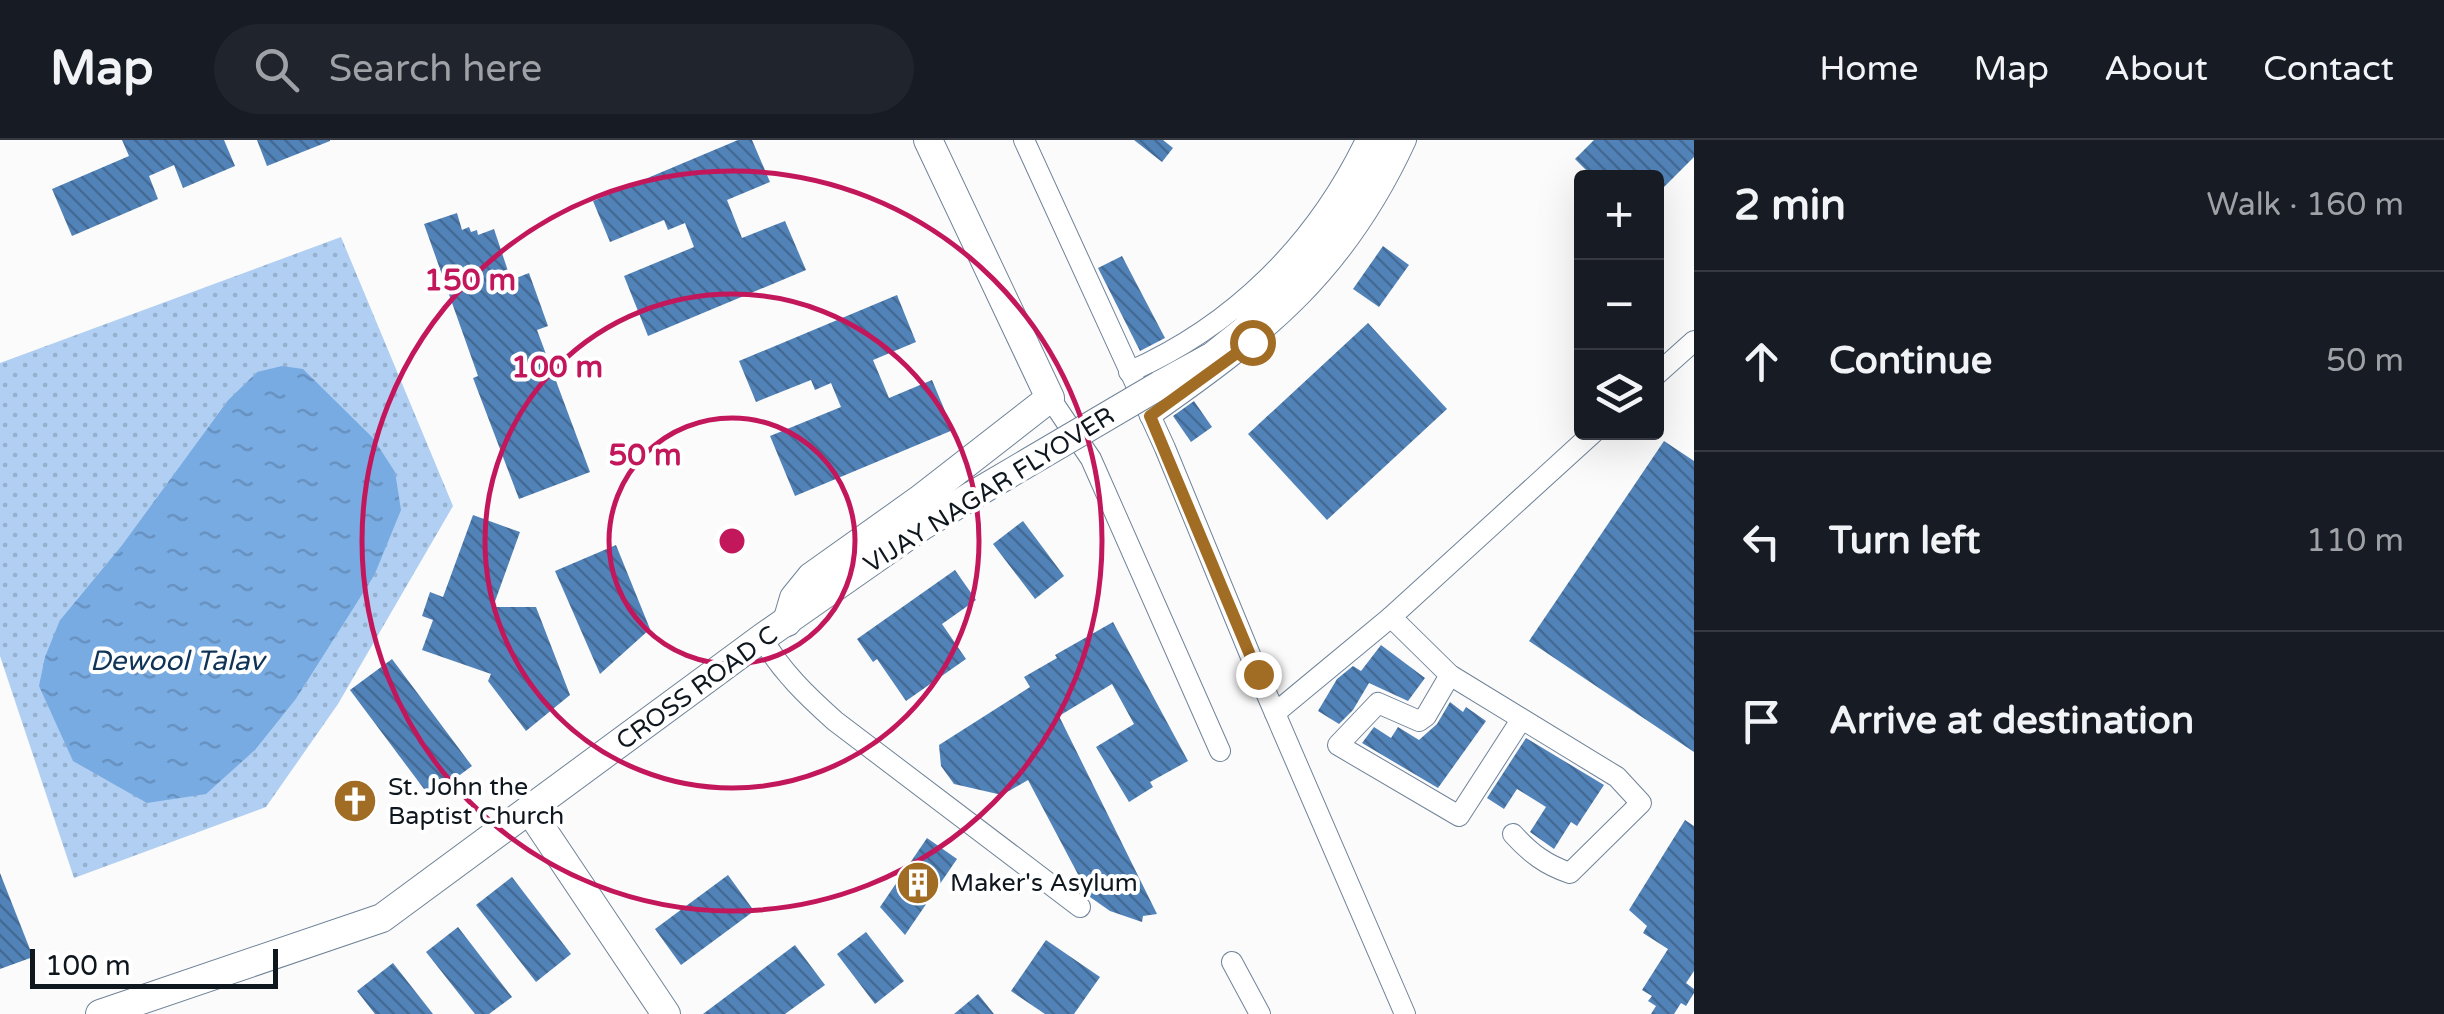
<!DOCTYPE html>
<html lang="en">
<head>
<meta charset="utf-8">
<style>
	body { margin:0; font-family:"Varela Round",sans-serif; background:#20242c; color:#f1f3f6 }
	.controls { position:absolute; right:30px; top:30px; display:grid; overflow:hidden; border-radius:10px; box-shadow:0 10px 40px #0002 }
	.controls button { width:90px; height:90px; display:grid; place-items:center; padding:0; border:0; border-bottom:2px solid #363941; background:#171b24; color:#f1f3f6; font:50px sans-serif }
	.scale { position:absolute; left:30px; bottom:25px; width:248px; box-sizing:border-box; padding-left:10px; border:5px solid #0e161e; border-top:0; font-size:28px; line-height:35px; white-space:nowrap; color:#0e161e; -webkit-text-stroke:8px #fff; paint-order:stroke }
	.stop { position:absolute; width:30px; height:30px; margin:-22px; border:8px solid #a16c24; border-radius:50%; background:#fff }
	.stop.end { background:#a16c24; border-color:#fff; box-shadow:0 2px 10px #0008 }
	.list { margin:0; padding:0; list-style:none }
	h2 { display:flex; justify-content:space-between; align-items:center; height:130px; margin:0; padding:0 40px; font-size:42px }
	h2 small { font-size:32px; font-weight:400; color:#9ea1a6 }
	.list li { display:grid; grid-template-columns:65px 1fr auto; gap:30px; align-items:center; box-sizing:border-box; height:180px; padding:0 40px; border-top:2px solid #363941 }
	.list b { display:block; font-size:38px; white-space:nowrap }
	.list em { font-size:32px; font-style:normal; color:#9ea1a6 }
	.icon { flex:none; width:55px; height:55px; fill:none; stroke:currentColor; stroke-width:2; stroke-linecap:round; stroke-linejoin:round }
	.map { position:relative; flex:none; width:1694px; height:874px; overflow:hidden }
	header { display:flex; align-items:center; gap:60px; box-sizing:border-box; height:140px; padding:0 50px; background:#171b24; border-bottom:2px solid #363941 }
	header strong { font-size:48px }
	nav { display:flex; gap:55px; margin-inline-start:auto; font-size:35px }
	.search { width:700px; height:90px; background:#20242c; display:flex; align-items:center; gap:25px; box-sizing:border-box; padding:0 35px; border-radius:55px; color:#9ea1a6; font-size:38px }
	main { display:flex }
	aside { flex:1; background:#171b24 }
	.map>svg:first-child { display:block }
	.park { fill:url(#park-dots); fill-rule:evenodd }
	.water { fill:url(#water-ripples) }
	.building { fill:url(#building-back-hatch) }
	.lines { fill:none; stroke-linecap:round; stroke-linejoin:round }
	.street-casing { stroke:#6f8398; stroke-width:22 }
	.secondary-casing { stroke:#6f8398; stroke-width:30 }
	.street { stroke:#fff; stroke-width:20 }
	.secondary { stroke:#fff; stroke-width:28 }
	.secondary-bridge-casing { stroke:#6f8398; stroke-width:30; stroke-linecap:butt }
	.secondary-bridge { stroke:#fff; stroke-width:28 }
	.route { stroke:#a16c24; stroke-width:12 }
	.ring { fill:none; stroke:#c2185b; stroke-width:5 }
	.labels { text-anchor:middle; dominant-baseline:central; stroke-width:8; stroke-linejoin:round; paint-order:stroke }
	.street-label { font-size:25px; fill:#0e161e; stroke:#fff }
	.poi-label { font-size:25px; fill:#0e161e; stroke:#fff; text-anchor:start }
	.water-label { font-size:28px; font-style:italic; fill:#0f3458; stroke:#fff }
	.centre { fill:#c2185b; stroke:#fff; stroke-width:5 }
	.ring-label { font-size:30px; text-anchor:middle; font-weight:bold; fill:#c2185b; stroke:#fff; stroke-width:8; stroke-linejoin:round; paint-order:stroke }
</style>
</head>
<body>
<header>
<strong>Map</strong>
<div class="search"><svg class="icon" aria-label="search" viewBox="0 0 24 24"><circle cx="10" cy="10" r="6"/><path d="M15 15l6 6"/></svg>Search here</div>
<nav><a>Home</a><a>Map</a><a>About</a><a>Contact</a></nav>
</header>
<main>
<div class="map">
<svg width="1694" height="874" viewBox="0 0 1694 874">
	<defs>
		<pattern id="park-dots" width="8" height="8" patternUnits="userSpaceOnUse" patternTransform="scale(2.5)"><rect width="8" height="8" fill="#b0cff2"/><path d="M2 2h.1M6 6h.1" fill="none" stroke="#96b1cf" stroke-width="1.8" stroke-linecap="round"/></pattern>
		<pattern id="water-ripples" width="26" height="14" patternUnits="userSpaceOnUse" patternTransform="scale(2.5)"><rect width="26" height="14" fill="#78abe2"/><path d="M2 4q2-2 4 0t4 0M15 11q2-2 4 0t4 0" fill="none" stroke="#6792c1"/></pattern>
		<pattern id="building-back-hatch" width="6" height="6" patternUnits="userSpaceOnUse" patternTransform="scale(2.5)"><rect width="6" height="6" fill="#5283b8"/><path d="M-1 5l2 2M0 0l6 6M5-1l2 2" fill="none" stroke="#426a95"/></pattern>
	</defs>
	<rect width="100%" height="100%" fill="#fbfbfb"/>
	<!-- park -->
	<path class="park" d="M341,97l112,269 -115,198 -72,103 -192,71 -74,-222v-293zM257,232l117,204 -78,123 -40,50 -196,-129 62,-75 106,-145z"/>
	<!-- water -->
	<polygon class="water" points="282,226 303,229 373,298 395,332 401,370 374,436 296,559 256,609 206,654 147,663 73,621 39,546 45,517 60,480 122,405 228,260 257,232"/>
	<!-- building -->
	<g class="building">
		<polygon points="122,0 224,0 235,26 183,48 174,25 149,36 158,59 72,96 52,49 129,16"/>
		<polygon points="257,0 330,0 330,1 267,26"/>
		<polygon points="738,0 752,0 770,42 727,60 742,98 785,81 806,130 648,196 624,136 694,107 685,83 668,90 664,80 610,102 593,61"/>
		<polygon points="1134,0 1163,0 1173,8 1162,22"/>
		<polygon points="1594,0 1694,0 1694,17 1656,55 1656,38 1594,38 1575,19"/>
		<polygon points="457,73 462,90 469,87 471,92 477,90 478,95 494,89 511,140 529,133 548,186 537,190 590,332 519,359 473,238 478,236 424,84"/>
		<polygon points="1383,106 1409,125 1379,167 1353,149"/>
		<polygon points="1122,116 1165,198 1140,211 1098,128"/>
		<polygon points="897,155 916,202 873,220 889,258 932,240 953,290 795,356 770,296 841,267 831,243 815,250 811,240 756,262 739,221"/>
		<polygon points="1368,183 1447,269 1327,380 1248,294"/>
		<polygon points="1194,261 1212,287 1191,302 1173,276"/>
		<polygon points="1664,301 1694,321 1694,612 1529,501"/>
		<polygon points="473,375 520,392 493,467 536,467 570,555 526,591 488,541 491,534 422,510 433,480 422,476 430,452 443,457"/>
		<polygon points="1023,381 1064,436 1035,459 993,404"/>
		<polygon points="616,405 650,489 600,534 555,431"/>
		<polygon points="955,430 976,460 942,484 966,519 906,561 877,519 873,522 857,499"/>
		<polygon points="1113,482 1188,621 1150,642 1153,647 1129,662 1096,607 1134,584 1112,544 1059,576 1157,774 1143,776 1142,782 1110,771 1090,757 1028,640 1002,655 954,644 941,626 939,605 1030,547 1024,537 1057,518 1055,515"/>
		<polygon points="1381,505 1425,538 1408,561 1369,543 1353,570 1339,584 1318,571 1337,539 1353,526 1361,531"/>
		<polygon points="392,519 472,626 430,657 350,550"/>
		<polygon points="1450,562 1463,572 1466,567 1486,581 1438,648 1362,603 1374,587 1391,598 1398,587 1419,600 1437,584"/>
		<polygon points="1526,598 1604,645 1577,686 1571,682 1554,709 1530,692 1546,667 1517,649 1504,669 1487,658"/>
		<polygon points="1685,680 1694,686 1694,831 1686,843 1694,849 1694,853 1686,866 1681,863 1674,874 1651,874 1656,866 1648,861 1652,856 1642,850 1668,809 1643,793 1647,786 1629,770"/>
		<polygon points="927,698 957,719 905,795 880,767"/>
		<polygon points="0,733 33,817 0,829"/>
		<polygon points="728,735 754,771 681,825 655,789"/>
		<polygon points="512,737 571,814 536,842 476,765"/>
		<polygon points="458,787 512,857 489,874 475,874 426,812"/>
		<polygon points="866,792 904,841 875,864 837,814"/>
		<polygon points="1046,800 1100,837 1074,874 1045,874 1011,851"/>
		<polygon points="795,805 825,845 785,874 703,874"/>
		<polygon points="393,823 433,874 375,874 357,851"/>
		<polygon points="978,854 994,874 954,874"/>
	</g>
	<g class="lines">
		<!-- street casing -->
		<g class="street-casing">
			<g id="street">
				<polyline points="1024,0 1165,308 1258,534 1405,874"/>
				<path d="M1129,232c106,-47 187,-128 237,-232"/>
				<polyline points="1656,235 1694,201"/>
				<polyline points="1050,258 1091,319 1220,611"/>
				<path d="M1150,276c117,-82 195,-143 256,-276"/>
				<path d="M762,498c19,33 45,58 73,83l245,186"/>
				<polyline points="1450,535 1426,576 1419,581 1378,563 1338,605 1459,676 1521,580"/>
				<polyline points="1275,573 1391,477"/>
				<path d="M1513,694c17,19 33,31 57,39l71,-70 -24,-26 -167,-102 -59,-58 203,-185"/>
				<polyline points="1232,822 1260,874"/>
			</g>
		</g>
		<!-- secondary casing -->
		<g class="secondary-casing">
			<g id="secondary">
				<polyline points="1160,245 1213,216 1243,192 1315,119 1357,61 1385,0"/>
				<polyline points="787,482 794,458 811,437 919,360 1050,258 928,0"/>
				<polyline points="530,671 666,874"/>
				<polyline points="100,874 382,778 762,498 922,386 973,355"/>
			</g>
		</g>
		<!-- street -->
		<use href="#street" class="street"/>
		<!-- secondary -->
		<use href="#secondary" class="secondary"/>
		<!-- secondary-bridge casing -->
		<g class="secondary-bridge-casing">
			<polyline id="secondary-bridge" points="973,355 1160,245"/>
		</g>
		<!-- secondary-bridge -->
		<use href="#secondary-bridge" class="secondary-bridge"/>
	</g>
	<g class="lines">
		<!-- route -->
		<polyline class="route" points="1252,202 1150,276 1258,534"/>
	</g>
	<!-- distance rings -->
	<g class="ring">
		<circle cx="732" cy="401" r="123"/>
		<circle cx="732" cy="401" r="247"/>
		<circle cx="732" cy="401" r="370"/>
	</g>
	<!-- icons -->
	<defs>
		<g id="church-disc" transform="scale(2.25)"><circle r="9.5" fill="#a16c24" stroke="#fff"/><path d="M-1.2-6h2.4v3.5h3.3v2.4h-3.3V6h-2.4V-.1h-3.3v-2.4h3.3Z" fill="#fff"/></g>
		<g id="building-disc" transform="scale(2.25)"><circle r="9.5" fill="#a16c24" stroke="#fff"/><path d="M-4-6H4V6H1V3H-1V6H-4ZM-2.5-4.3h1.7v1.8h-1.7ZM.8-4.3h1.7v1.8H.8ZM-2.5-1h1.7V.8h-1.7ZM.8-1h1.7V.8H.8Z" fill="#fff"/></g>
	</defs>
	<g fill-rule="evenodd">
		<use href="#church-disc" x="355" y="661"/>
		<use href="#building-disc" x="918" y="743"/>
	</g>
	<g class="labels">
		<!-- street labels -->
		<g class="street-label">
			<text transform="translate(989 350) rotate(-32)">VIJAY NAGAR FLYOVER</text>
			<text transform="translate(697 548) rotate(-36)">CROSS ROAD C</text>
		</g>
		<!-- poi labels -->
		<g class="poi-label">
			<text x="388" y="647">St. John the<tspan x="388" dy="29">Baptist Church</tspan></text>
			<text x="950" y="743">Maker's Asylum</text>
		</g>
		<!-- water labels -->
		<g class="water-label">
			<text x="177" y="521">Dewool Talav</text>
		</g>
	</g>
	<circle cx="732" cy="401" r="15" class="centre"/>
	<g class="ring-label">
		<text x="470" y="150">150 m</text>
		<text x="557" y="237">100 m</text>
		<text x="645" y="325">50 m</text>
	</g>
</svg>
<div class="controls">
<button>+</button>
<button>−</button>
<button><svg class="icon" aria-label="layers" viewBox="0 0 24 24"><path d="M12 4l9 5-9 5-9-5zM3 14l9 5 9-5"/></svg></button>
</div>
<div class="scale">100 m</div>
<div class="stop" style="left:1252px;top:202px"></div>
<div class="stop end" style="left:1258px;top:534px"></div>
</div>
<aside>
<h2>2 min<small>Walk · 160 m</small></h2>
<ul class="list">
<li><svg class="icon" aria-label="ahead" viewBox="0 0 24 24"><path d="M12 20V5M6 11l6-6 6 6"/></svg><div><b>Continue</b></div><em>50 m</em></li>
<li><svg class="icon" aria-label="left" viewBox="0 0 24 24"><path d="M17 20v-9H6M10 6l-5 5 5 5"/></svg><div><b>Turn left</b></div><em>110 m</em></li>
<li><svg class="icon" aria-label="arrive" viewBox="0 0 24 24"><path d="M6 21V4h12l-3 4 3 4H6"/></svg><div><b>Arrive at destination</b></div></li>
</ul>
</aside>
</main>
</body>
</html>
